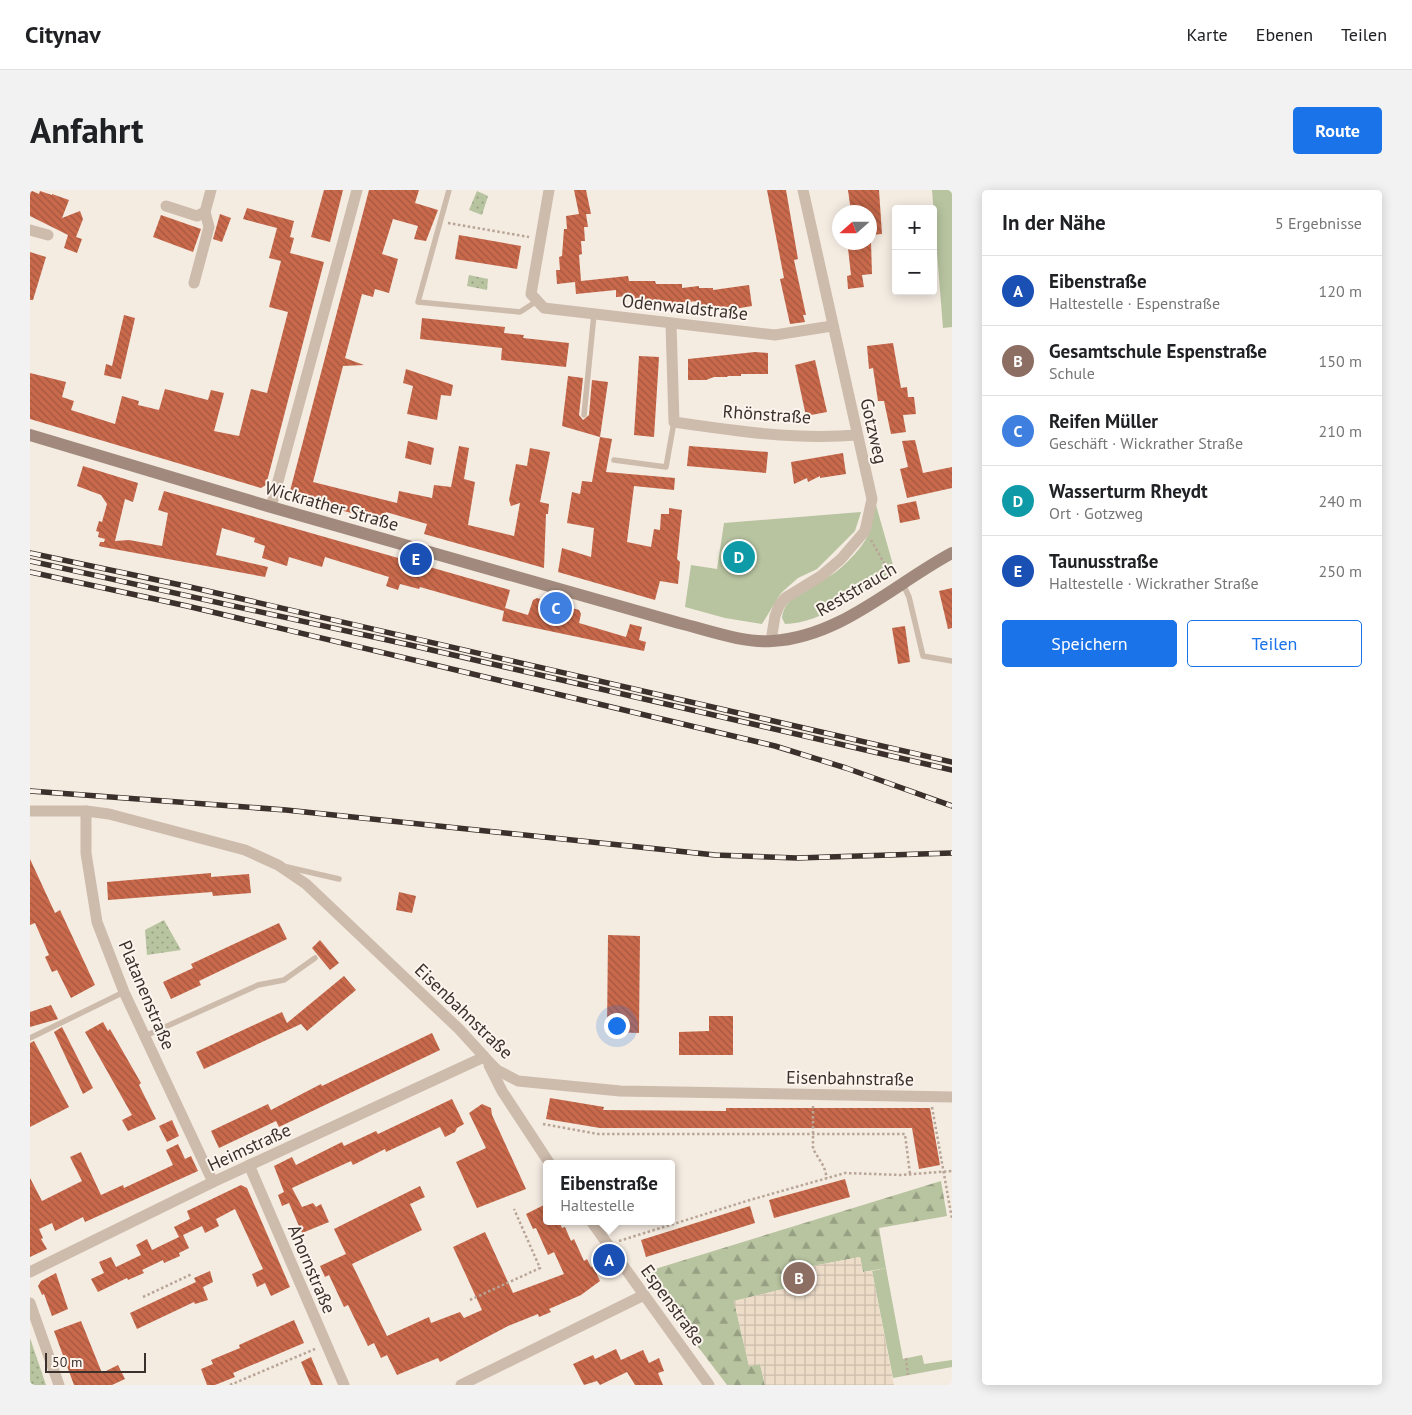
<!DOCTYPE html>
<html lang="de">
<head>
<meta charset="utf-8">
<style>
	body { margin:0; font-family:"PT Sans",sans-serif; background:#f2f2f2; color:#202124 }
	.controls { position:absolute; right:15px; top:15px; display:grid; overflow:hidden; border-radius:5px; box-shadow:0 2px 12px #0003 }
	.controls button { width:45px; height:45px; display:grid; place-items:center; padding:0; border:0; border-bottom:1px solid #e0e0e0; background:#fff; color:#202124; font:25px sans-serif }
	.compass { position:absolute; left:802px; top:15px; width:45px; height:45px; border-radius:50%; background:#fff; box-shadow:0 2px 12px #0003; rotate:249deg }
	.scale { position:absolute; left:15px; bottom:12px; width:101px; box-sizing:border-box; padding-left:5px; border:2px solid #3b302b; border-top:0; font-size:14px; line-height:18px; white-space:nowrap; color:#3b302b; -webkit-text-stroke:4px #fbf5ee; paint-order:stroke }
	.you { position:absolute; left:586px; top:835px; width:18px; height:18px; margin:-12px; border:4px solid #fff; border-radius:50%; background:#1a73e8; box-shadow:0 0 0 8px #1a73e833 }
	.badge { display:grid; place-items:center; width:32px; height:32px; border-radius:50%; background:#1a73e8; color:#fff; font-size:16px; font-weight:700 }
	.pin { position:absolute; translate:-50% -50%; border:2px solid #fff; box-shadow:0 1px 5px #0006 }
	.popup { position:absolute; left:513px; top:970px; width:132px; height:65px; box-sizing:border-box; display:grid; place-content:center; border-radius:5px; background:#fff; filter:drop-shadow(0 1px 4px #0005); font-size:16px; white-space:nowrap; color:#757577 }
	.popup b { font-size:19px; color:#202124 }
	.popup::after { content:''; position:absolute; left:50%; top:100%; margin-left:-10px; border:10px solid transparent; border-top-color:#fff }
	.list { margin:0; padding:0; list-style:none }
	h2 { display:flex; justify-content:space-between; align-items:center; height:65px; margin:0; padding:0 20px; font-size:21px }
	h2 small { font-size:16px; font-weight:400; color:#757577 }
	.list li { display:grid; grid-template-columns:32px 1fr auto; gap:15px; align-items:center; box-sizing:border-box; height:70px; padding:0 20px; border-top:1px solid #e0e0e0 }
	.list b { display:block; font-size:19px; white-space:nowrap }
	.list p { margin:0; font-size:16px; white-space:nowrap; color:#757577 }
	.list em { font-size:16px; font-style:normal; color:#757577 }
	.actions { display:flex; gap:10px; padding:15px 20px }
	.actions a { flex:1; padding:11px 0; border:1px solid #1a73e8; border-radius:5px; text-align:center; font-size:18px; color:#1a73e8 }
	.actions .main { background:#1a73e8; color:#fff }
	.map { position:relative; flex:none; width:922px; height:1195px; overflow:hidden; border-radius:5px }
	header { display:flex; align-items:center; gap:30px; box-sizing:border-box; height:70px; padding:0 25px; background:#fff; border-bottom:1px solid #e0e0e0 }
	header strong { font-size:24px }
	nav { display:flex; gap:28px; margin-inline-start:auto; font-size:18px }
	.intro { display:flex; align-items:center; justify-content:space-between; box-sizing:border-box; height:120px; padding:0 30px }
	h1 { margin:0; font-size:35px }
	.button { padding:12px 22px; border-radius:5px; background:#1a73e8; color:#fff; font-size:18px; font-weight:700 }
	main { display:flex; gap:30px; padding:0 30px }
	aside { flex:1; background:#fff; border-radius:5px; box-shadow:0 2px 12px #0003 }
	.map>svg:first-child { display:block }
	.grass { fill:#b8c4a0 }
	.forest { fill:url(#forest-firs) }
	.park { fill:url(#park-dots) }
	.plaza { fill:url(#plaza-grid) }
	.building { fill:url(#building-back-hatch) }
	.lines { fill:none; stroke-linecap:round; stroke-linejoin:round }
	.path { stroke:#b9a596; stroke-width:2.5; stroke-dasharray:2.5 2.5; stroke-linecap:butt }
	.service { stroke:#cdbbac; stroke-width:5.5 }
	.minor { stroke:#cdbbac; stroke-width:11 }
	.secondary { stroke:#a18a7d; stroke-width:12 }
	.rail-casing { stroke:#3b302b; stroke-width:5.5 }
	.rail { stroke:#fbf5ee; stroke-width:4; stroke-dasharray:11; stroke-linecap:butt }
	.labels { text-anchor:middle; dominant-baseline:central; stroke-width:4; stroke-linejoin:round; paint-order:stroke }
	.street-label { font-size:18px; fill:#3b302b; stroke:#fbf5ee }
</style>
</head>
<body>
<header>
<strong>Citynav</strong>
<nav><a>Karte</a><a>Ebenen</a><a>Teilen</a></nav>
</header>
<div class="intro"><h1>Anfahrt</h1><a class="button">Route</a></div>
<main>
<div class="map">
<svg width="922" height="1195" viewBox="0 0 922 1195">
	<defs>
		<pattern id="forest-firs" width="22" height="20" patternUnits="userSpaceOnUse" patternTransform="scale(1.25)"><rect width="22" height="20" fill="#b8c4a0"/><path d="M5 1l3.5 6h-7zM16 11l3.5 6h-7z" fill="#97a083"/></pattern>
		<pattern id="park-dots" width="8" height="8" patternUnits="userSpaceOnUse" patternTransform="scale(1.25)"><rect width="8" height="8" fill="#b8c4a0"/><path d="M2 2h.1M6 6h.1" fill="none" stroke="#97a083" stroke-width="1.8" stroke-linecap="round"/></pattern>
		<pattern id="plaza-grid" width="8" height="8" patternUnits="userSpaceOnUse" patternTransform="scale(1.25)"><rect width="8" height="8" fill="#ecdcc8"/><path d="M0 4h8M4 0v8" fill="none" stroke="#cbbdac"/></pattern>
		<pattern id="building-back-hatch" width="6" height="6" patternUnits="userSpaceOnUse" patternTransform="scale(1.25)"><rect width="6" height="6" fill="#c8694b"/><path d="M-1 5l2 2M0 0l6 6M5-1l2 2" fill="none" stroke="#a4573f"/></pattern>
	</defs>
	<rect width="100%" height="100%" fill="#f4ebe1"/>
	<!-- grass -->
	<g class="grass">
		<polygon points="902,0 922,0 922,137 913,138"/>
		<path d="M846,315l19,67c-28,18 -75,52 -110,52l-3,-6c2,-25 38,-34 55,-47 11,-9 25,-23 31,-36 4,-8 5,-21 8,-30z"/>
		<polygon points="831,322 825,341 787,379 768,388 751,403 732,434 695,428 655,417 661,375 687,379 694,333"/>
		<polygon points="856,1078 873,1169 892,1165 894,1174 922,1170 922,1177 863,1188 842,1081"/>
	</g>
	<!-- forest -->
	<polygon class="forest" points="911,991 917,1026 849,1038 856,1078 833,1082 830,1067 767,1079 770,1095 704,1111 719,1176 730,1174 735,1195 697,1195 612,1083"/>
	<!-- park -->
	<g class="park">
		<polygon points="447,1 458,6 452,25 439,20"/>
		<polygon points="439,85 458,89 457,100 437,96"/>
		<polygon points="134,730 151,760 117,765 115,740"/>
		<polygon points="0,1148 16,1195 0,1195"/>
	</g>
	<!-- plaza -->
	<polygon class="plaza" points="830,1067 833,1082 842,1081 864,1195 735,1195 730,1174 719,1176 704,1111 770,1095 767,1079"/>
	<!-- building -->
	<g class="building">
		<polygon points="0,0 9,4 10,1 22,5 22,4 39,10 32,28 50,21 53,29 46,47 52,49 47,63 34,58 38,45 0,26"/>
		<polygon points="294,0 313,0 300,52 281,47"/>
		<polygon points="339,0 389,0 385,13 408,20 396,51 384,49 388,36 363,29 352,64 368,69 359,103 345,99 343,107 332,104 315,168 334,175 313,176 283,292 367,313 369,301 402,308 404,295 421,297 429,256 439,258 434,289 445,292 438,335 484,346 490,313 481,316 479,310 486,274 497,276 500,258 520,262 510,312 519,314 518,324 516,324 514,378 394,344 397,334 356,322 354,332 263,307 260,301"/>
		<polygon points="544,0 556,0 561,24 556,24 558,37 554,37 555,51 551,51 552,64 549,65 551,91 598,86 599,91 625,91 626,94 652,94 652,98 669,96 669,98 683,98 683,100 719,95 722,116 698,120 698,117 670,117 670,111 641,113 640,111 614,111 614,108 601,109 600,106 586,107 586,100 546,104 545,92 527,94 526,80 530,80 529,67 532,66 534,39 537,39 536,26 549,24"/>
		<polygon points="737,0 756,0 768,69 764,70 776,125 773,125 775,132 760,134 750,89 754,88"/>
		<polygon points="818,0 849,0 852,44 840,45 840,22 821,22"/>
		<polygon points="217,18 264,31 260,47 264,48 260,63 294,72 236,295 231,298 0,229 0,183 36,192 32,207 44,211 41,220 85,234 92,206 109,211 108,215 129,220 135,199 178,210 181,200 194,203 184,241 209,246 221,199 237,203 258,122 239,117 251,71 239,68 247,38 213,29"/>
		<polygon points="190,24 201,28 192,52 183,49"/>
		<polygon points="131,25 171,39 163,62 123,47"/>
		<polygon points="429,45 491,56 487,79 425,69"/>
		<polygon points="824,52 841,52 842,84 832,85 834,97 818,99 817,86 821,85 818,58 825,58"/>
		<polygon points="0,62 16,67 3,110 0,110"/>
		<polygon points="94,125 105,128 91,189 74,185 76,174 82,176"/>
		<polygon points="392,128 475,137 474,143 494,145 493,148 539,153 536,177 471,170 472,158 390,149"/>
		<polygon points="863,153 871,198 877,197 878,207 884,207 886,224 873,225 876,242 861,244 854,211 848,211 843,178 839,179 837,156"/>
		<polygon points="725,162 738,163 738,184 711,184 711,186 697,186 698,187 684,187 676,190 658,190 658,169"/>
		<polygon points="609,166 629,167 624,247 604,245"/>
		<polygon points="785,170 797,222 776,226 765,175"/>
		<polygon points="376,179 423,195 421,206 411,205 407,230 377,224 383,196 373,193"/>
		<polygon points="538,186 553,188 549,225 553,230 559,225 562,190 578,192 570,247 532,236"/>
		<polygon points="570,247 582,249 576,282 645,288 644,300 604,296 597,352 621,357 624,339 630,340 631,324 639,324 639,318 652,320 647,369 650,372 648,394 630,391 625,410 528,382 532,358 561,367 564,338 537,333 542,302 550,304 552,291 562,292"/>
		<polygon points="885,250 893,283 922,277 922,298 877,308 870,279 878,277 872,251"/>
		<polygon points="378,251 404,258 401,275 375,268"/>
		<polygon points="659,256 738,262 736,283 657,276"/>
		<polygon points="813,263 816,284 790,288 790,286 778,292 777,288 764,294 761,272"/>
		<polygon points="53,276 108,293 103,312 95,309 85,351 99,350 132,356 138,323 128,320 134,301 480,400 475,418 498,425 503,410 507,408 549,420 551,424 549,433 596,447 600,434 612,437 609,450 616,452 614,461 472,431 474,421 390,397 389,399 370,394 368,400 356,396 359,387 295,367 292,377 259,367 257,376 232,368 235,356 224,352 225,348 192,338 186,365 238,377 235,387 73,357 69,356 70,352 74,352 75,349 68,347 69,342 66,341 69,331 72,332 77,314 71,305 47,296"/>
		<polygon points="886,311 890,329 870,333 867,315"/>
		<circle cx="709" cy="368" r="15"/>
		<polygon points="922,398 922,438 918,439 909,401"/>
		<polygon points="875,436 880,472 868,474 862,438"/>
		<polygon points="0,669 25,723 30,720 65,795 41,808 27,780 22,782 15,767 19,765 5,733 0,735"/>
		<polygon points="181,683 181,687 219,684 221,703 183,706 182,702 78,710 77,692"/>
		<polygon points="369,702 386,706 382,723 366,720"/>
		<polygon points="249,733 257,749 169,791 171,795 141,809 133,792 163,778 161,774"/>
		<polygon points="578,745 610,746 609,843 577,842"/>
		<polygon points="290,750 309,773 300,780 282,758"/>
		<polygon points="314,786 326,800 277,841 271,834 174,879 166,862 252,822 257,833"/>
		<polygon points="21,815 28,829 0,837 0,822"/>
		<polygon points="679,826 703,826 703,865 649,865 649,842 679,841"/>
		<polygon points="73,832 78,841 80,839 111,893 109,895 126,929 98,941 92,930 102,925 55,842"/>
		<polygon points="32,837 63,898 53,904 24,842"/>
		<polygon points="402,843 410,860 249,937 246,931 189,958 181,941 238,914 241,920 291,894 292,896"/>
		<polygon points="4,851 39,917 0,937 0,853"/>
		<polygon points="520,908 574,917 573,920 696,921 696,918 900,918 910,975 889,979 882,938 570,938 516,929"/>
		<polygon points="422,909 434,934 427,938 425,942 415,947 410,937 356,962 355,959 323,975 321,971 262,998 272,1017 283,1013 286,1017 291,1014 299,1032 272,1043 259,1013 252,1016 248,1005 254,1002 244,976 262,967 266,975 312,952 314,956 346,941 348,944"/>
		<polygon points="452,914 461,918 462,925 496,999 447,1018 426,972 456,958 439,923"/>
		<polygon points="142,930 149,946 137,952 129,936"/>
		<polygon points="148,954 155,969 161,966 168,981 55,1032 53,1027 25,1041 22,1033 9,1039 13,1048 11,1049 17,1059 0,1067 0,988 12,1011 52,991 40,967 51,962 71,1005 93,995 94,998 143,975 136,960"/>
		<polygon points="815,989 820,1007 744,1028 739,1010"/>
		<polygon points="211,995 217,998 260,1097 241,1106 235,1093 227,1097 222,1084 233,1079 205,1019 186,1029 189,1036 175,1043 172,1036 153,1045 159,1058 149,1063 150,1066 134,1073 133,1070 112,1080 114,1083 98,1090 97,1088 68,1102 61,1089 74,1083 69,1072 81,1067 86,1077 111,1065 106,1055 117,1049 122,1060 149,1047 144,1037 160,1029 157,1021"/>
		<polygon points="390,996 395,1007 380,1014 392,1040 322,1074 357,1146 399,1127 401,1133 430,1122 434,1128 452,1120 423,1057 455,1042 483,1103 534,1084 524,1062 518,1065 506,1038 503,1039 496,1024 516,1014 516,1031 529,1031 532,1038 535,1037 541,1051 544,1049 554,1071 557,1069 561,1077 563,1076 570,1091 551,1105 519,1119 521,1122 509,1127 508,1124 478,1136 410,1172 408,1168 367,1185 357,1165 351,1168 344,1153 338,1156 318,1115 314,1117 299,1085 295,1087 290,1076 316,1064 304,1039"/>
		<polygon points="720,1016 725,1033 616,1067 611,1050"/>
		<polygon points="180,1081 183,1092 173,1097 178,1110 165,1114 164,1112 107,1139 100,1123 166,1092 164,1088"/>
		<polygon points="26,1083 38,1119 22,1126 14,1104 12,1105 8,1096 11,1091"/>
		<polygon points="264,1130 274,1153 203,1183 205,1187 185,1195 177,1195 171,1179 183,1174 181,1170 210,1158 209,1155"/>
		<polygon points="51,1131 72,1183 88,1175 95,1189 82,1195 44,1195 24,1141"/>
		<polygon points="586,1159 591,1170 613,1160 619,1173 629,1168 634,1181 628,1183 633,1195 605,1195 597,1182 570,1195 567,1191 554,1195 543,1174 563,1165 565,1169"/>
		<polygon points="281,1167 293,1195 281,1195 271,1172"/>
	</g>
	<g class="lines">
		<!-- path -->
		<g class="path">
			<polyline points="418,33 499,47"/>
			<polyline points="841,350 862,387"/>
			<polyline points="783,916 783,959 794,977 797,988"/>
			<polyline points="902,917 922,1029"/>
			<polyline points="513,934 568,944 875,944 880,984"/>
			<polyline points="589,1051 720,1010 815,983 871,985 922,981"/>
			<polyline points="113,1107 162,1084"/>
			<polyline points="440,1110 510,1078 484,1019"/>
			<polyline points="876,1168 878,1185"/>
			<polyline points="200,1195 285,1159"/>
		</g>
		<!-- service -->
		<g class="service">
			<polyline points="419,0 388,112 490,122 507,111"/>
			<polyline points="554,225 564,124"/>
			<polyline points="584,270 636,277 644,232"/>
			<polyline points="873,394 879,407 893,466 922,471"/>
			<polyline points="257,677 309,689"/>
			<polyline points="115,846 228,795 254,790 285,768"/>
			<polyline points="0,848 94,802"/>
		</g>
		<!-- minor -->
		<g class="minor">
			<polyline points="519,0 501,104 514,118 745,145 802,136"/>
			<polyline points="136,16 167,26 175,22"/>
			<polyline points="0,40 18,45"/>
			<polyline points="164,93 179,37 175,22 181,0"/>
			<path d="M641,134l3,98c61,9 122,18 183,13"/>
			<polyline points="241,317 327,0"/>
			<polyline points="741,451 745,426 749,416 755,408 791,386 811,369 835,341 842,309 773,0"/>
			<polyline points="0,621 56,621 79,624 215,660 248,675 276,694 429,839 461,874 467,880 488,891 590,901 922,907"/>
			<polyline points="56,621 56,663 67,732 94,802 183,992"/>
			<polyline points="459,875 472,901 520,974"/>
			<polyline points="219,975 314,1195"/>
			<polyline points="561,1031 679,1195"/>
			<polyline points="0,1082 183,992 454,867"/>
			<polyline points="0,1113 29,1195"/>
			<polyline points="431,1195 614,1105"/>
		</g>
		<!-- secondary -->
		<path class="secondary" d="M0,245l241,72 408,116c29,7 63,20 93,18 69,-4 122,-57 180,-88"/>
		<!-- rail casing -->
		<g class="rail-casing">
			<g id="rail">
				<polyline points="0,363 160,397 922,572"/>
				<polyline points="0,371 380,455 922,580"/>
				<polyline points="0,382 157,416 745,556 816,578 922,616"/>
				<polyline points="0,601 256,620 685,665 767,668 922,663"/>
			</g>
		</g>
		<!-- rail -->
		<use href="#rail" class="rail"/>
	</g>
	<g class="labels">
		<!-- street labels -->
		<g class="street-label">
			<text transform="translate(655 117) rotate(6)">Odenwaldstraße</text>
			<text transform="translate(737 224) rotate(4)">Rhönstraße</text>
			<text transform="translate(844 241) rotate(77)">Gotzweg</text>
			<text transform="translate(302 316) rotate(16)">Wickrather Straße</text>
			<text transform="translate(826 399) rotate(-30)">Reststrauch</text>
			<text transform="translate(117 805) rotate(67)">Platanenstraße</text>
			<text transform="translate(434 821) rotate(44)">Eisenbahnstraße</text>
			<text transform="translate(820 888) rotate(1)">Eisenbahnstraße</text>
			<text transform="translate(219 957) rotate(-25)">Heimstraße</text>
			<text transform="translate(282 1079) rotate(67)">Ahornstraße</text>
			<text transform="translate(643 1115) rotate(54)">Espenstraße</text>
		</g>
	</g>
</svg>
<div class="controls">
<button>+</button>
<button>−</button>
</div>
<svg class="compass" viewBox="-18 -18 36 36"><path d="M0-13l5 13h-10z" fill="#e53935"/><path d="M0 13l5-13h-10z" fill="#757577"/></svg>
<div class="scale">50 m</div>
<div class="you"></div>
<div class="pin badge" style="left:579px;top:1070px;background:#1a4fb4">A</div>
<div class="popup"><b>Eibenstraße</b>Haltestelle</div>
<div class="pin badge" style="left:769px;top:1088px;background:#8d6e63">B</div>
<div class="pin badge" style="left:526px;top:418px;background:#3f7fe0">C</div>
<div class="pin badge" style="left:709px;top:367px;background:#0f9aa8">D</div>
<div class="pin badge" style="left:386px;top:369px;background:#1a4fb4">E</div>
</div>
<aside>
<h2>In der Nähe<small>5 Ergebnisse</small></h2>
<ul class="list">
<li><span class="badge" style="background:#1a4fb4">A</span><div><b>Eibenstraße</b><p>Haltestelle · Espenstraße</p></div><em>120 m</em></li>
<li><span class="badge" style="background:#8d6e63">B</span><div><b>Gesamtschule Espenstraße</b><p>Schule</p></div><em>150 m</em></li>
<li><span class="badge" style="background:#3f7fe0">C</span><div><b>Reifen Müller</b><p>Geschäft · Wickrather Straße</p></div><em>210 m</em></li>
<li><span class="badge" style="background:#0f9aa8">D</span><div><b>Wasserturm Rheydt</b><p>Ort · Gotzweg</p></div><em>240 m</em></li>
<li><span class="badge" style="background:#1a4fb4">E</span><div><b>Taunusstraße</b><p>Haltestelle · Wickrather Straße</p></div><em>250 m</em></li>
</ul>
<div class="actions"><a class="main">Speichern</a><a>Teilen</a></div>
</aside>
</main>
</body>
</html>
